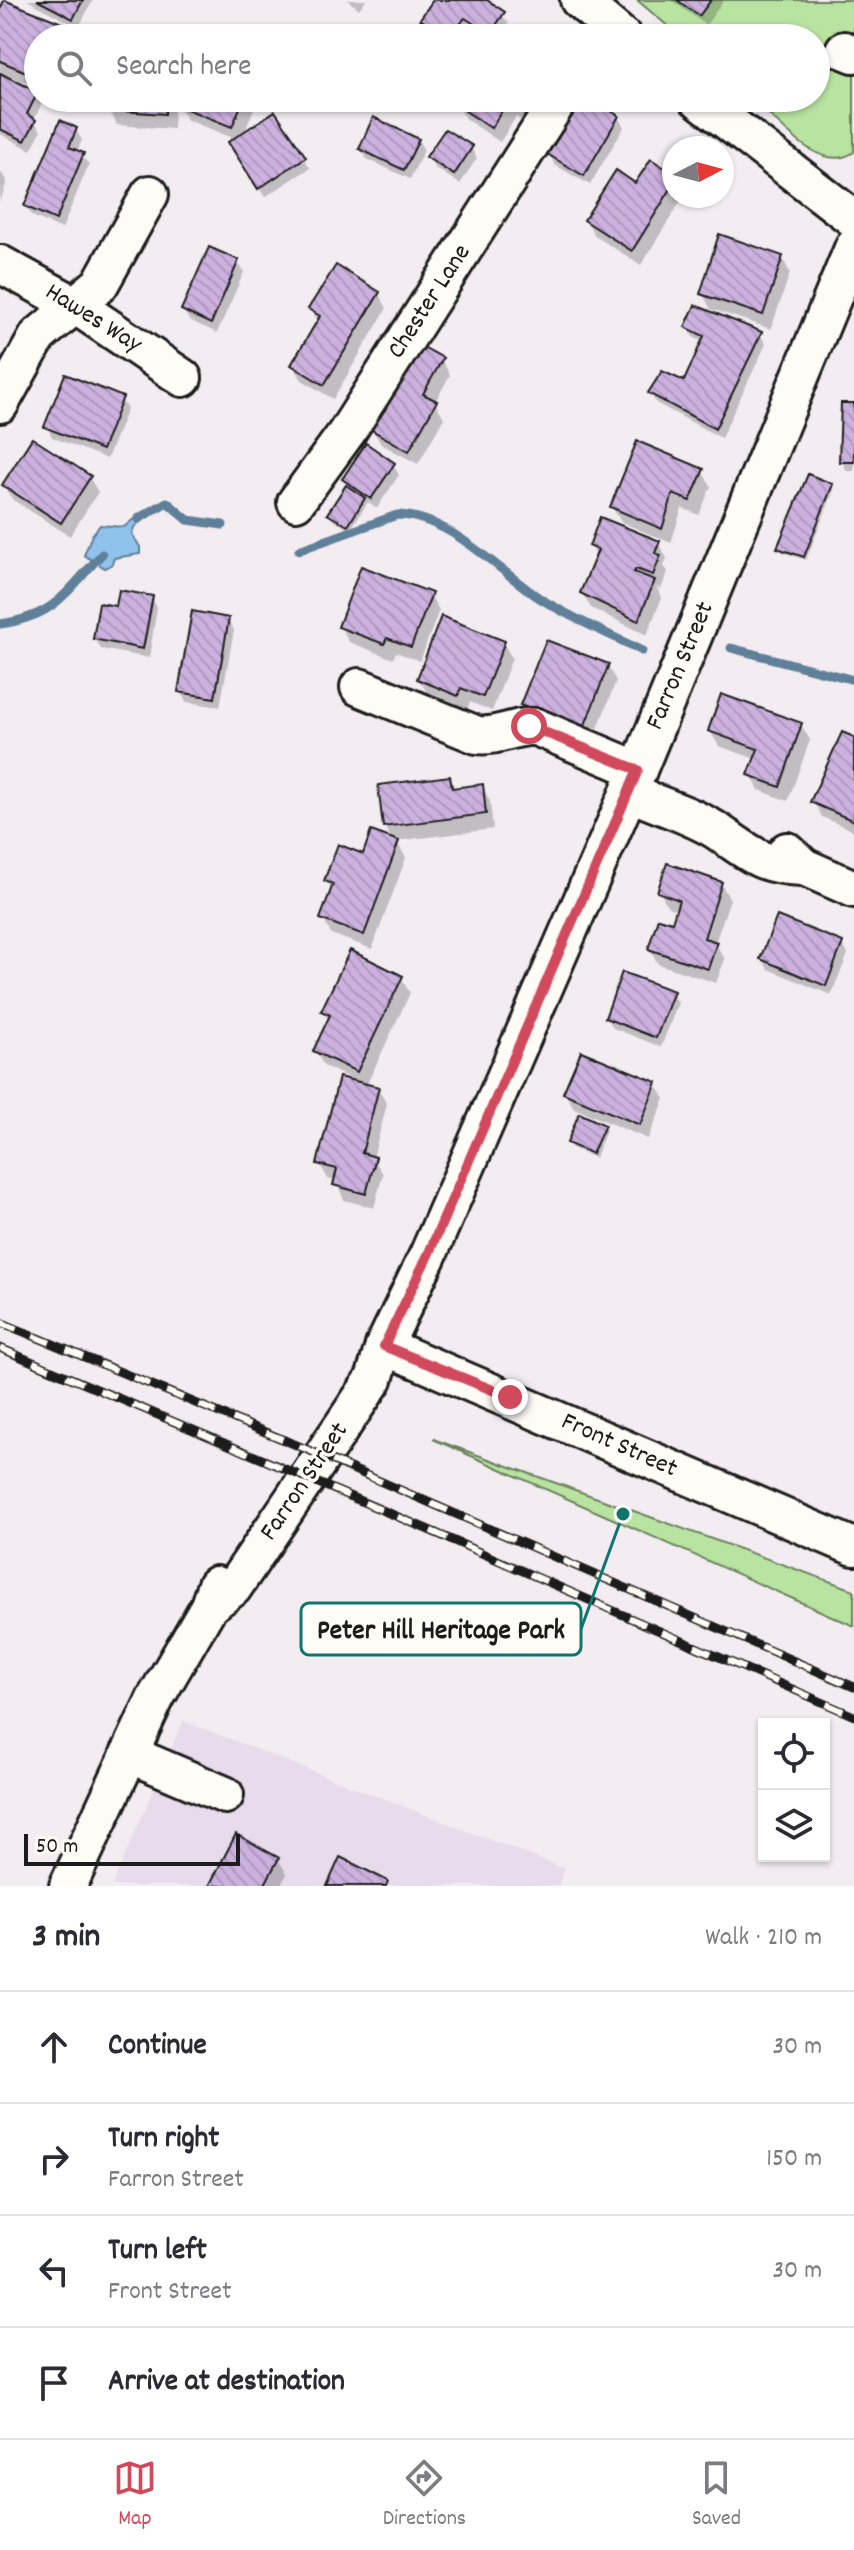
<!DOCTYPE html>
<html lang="en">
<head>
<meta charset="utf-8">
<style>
	body { margin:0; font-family:Dekko,sans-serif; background:#f7f7f7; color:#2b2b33 }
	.controls { position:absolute; right:24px; bottom:24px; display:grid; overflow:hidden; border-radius:0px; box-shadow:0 2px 6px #0004 }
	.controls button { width:72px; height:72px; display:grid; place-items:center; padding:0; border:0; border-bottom:2px solid #e1e1e2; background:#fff; color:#2b2b33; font:40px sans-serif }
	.compass { position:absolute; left:662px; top:136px; width:72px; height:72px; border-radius:50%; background:#fff; box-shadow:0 2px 6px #0004; rotate:84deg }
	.scale { position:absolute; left:24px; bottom:20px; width:216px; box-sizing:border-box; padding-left:8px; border:4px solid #1c1c1c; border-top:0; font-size:22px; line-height:28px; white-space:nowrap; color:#1c1c1c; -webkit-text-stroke:6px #fdfcf7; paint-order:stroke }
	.stop { position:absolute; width:24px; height:24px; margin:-18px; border:6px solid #d1495b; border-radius:50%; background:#fff }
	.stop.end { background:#d1495b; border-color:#fff; box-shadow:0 2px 8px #0008 }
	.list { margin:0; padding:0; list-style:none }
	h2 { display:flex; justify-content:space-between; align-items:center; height:104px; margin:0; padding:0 32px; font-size:34px }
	h2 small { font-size:26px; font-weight:400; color:#7c7c81 }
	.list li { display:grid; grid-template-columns:52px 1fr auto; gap:24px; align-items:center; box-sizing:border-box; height:112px; padding:0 32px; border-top:2px solid #e1e1e2 }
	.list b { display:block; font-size:30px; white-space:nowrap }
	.list p { margin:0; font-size:26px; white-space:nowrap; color:#7c7c81 }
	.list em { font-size:26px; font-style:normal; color:#7c7c81 }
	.icon { flex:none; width:44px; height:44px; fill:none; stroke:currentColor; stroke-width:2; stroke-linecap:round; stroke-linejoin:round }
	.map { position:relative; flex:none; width:854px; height:1886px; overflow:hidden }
	.search { position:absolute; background:#fff; box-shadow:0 2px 6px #0004; left:24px; right:24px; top:24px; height:88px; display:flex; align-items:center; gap:20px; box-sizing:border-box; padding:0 28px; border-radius:44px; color:#7c7c81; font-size:30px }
	.sheet { height:552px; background:#fff }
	nav { display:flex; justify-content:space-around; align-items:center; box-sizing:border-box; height:112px; border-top:2px solid #e1e1e2; background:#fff; font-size:22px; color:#7c7c81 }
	nav a { display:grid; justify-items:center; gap:4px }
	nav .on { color:#d1495b }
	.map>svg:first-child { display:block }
	.built { fill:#e7dbec }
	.green { fill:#b8e3a0; stroke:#6a805e; stroke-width:2 }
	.water { fill:#8fc3ec; stroke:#618099; stroke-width:2 }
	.shadow { fill:#0003 }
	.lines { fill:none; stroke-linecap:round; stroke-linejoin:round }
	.stream { stroke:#618099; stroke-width:9 }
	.building { fill:url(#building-back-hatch); stroke:#1c1c1c; stroke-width:2 }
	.minor-casing { stroke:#1c1c1c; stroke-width:42 }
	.minor { stroke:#fdfcf7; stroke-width:36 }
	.rail-casing { stroke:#1c1c1c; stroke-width:9 }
	.rail { stroke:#fdfcf7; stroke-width:6; stroke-dasharray:18; stroke-linecap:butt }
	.route { stroke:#d1495b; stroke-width:10 }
	.labels { text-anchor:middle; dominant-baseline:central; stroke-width:7; stroke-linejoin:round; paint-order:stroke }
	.street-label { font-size:26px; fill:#1c1c1c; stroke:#fdfcf7 }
	.leader { fill:none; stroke:#0f766e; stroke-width:3 }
	.callout-dot { fill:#0f766e; stroke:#fdfcf7; stroke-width:3 }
	.callout { fill:#fdfcf7; stroke:#0f766e; stroke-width:3 }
	.callout-label { font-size:28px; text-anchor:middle; font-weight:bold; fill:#1c1c1c }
</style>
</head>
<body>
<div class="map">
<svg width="854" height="1886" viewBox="0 0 854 1886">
	<defs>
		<pattern id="building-back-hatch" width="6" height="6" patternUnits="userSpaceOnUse" patternTransform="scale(2)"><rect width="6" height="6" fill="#ccb1df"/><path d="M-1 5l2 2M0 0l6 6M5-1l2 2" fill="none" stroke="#af98bf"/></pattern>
	</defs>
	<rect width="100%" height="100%" fill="#f3edf2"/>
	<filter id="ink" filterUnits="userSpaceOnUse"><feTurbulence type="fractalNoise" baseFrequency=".0125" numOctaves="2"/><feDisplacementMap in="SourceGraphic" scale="16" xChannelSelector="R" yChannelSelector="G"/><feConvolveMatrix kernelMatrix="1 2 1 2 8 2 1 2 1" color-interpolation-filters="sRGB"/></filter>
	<g filter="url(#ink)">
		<!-- built -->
		<polygon class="built" points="183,1721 565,1869 558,1886 112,1886"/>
		<!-- green -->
		<g class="green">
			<path d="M637,0h217v152c-34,24 -77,-32 -102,-54h64v-60h-134z"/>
			<polygon points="433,1439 854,1590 854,1626"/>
		</g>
		<!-- water -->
		<polygon class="water" points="142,512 148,517 134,527 132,534 140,547 140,554 114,558 112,564 105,568 84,555 92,535 100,525 124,527"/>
		<!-- shadow -->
		<g class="shadow">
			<polygon points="27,0 93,0 77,31 83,38 38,38 38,88 7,75 6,78 36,93 42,103 34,120 41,131 31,150 0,134 0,75 3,76 0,71 0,15 76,30 77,27"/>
			<polygon points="347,0 366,0 359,9"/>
			<polygon points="435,0 487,0 509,23 499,38 488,38 471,27 463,38 441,38 428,29 422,19"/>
			<polygon points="671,0 724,0 706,25"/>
			<polygon points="110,98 175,98 173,129 117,125 109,110"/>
			<polygon points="180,98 258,98 244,134 275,113 310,168 265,197 236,153 236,139 187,120 178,105"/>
			<polygon points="461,98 546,98 528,125 516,117 500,142 466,119 457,104"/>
			<polygon points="583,98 618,117 624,127 590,185 555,165 549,154"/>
			<polygon points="76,130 82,140 77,152 89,164 62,229 32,216 26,206"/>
			<polygon points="418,140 424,150 410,179 367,159 361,149"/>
			<polygon points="471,148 477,158 460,184 435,168 429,157"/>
			<polygon points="0,171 7,181 0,202"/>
			<polygon points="674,176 674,196 684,196 641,265 595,236 586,220"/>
			<polygon points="782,257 790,273 771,329 711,309 702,293"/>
			<polygon points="238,262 244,272 217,333 189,320 183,310"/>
			<polygon points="378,293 387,308 333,399 302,380 293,365 319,323 311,309"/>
			<polygon points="688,327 760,334 766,344 721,438 656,403 650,393 685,384 703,342 693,337"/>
			<polygon points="441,359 450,375 435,402 444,418 418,464 381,444 372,429"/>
			<polygon points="121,399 127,409 107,459 52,437 47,426"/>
			<polygon points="854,405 854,471 847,471 841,461"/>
			<polygon points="393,465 399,475 377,508 368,502 350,530 332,519 330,514 348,486 344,479"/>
			<polygon points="702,471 711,486 699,515 682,508 671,543 621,522 612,507"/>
			<polygon points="89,477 98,492 70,536 13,500 4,485"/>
			<polygon points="832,485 834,490 806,560 782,552 779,548"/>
			<polygon points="658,543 667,558 664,566 668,572 661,589 656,587 662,597 647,635 591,608 582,593 597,557 591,546"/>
			<polygon points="430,595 439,610 420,661 396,652 393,659 349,642 340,626"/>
			<polygon points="152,598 157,608 149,658 101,649 95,639"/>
			<polygon points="228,620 234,630 220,707 186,702 180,691"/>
			<polygon points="503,643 512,658 492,711 470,702 467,710 428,694 419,679"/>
			<polygon points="608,666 616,681 592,744 531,720 522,705"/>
			<polygon points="801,725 810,740 788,801 759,790 751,775 756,759 719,746 710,731"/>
			<polygon points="854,740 854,831 822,817 813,801"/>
			<polygon points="449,778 455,789 482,786 490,801 493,829 396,841 406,858 372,949 331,934 323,919 333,891 326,880 393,842 384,826"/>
			<polygon points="721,884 730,899 715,943 725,959 716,983 658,964 650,949 673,925 678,910 668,907 660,892"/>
			<polygon points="842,944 848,954 831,995 768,969 762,959"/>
			<polygon points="401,978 410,993 366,1086 378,1089 387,1104 373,1158 383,1174 374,1208 344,1200 336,1181 328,1179 319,1163 356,1081 324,1066 315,1051 329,1021 323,1011"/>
			<polygon points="672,993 678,1003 661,1047 613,1028 607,1017"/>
			<polygon points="656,1084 665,1099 648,1139 574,1108 565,1093"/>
			<polygon points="603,1126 606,1131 595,1158 572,1148 569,1143"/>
			<polygon points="278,1859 287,1874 280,1886 211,1886"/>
		</g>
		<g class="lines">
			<!-- stream -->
			<g class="stream">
				<polyline points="138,519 167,502 188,520 223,525"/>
				<path d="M299,550l98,-35c51,0 101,55 141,82 32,21 70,36 104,54"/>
				<path d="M0,624c56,-8 65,-31 102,-70"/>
				<polyline points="731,648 854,680"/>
			</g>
		</g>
		<!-- building -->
		<g class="building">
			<polygon points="4,0 80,30 77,38 38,38 38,77 0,61 0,10"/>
			<polygon points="37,0 83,0 73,19"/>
			<polygon points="433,0 487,0 505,12 490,34 465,18 449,38 420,19"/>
			<polygon points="677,0 711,0 699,16"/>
			<polygon points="133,31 154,32 153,38 132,38"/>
			<polygon points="0,73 38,92 27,114 36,120 25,141 0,129"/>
			<polygon points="108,98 166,98 165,114 107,110"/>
			<polygon points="178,98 244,98 232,127 176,105"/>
			<polygon points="458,98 528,98 519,111 507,103 491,128 455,104"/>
			<polygon points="580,98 590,98 619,116 584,176 547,154"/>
			<polygon points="275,111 306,157 258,189 228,142"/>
			<polygon points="373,117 419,139 404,170 359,149"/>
			<polygon points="60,120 77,128 69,147 84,153 56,220 24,206"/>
			<polygon points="445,129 473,146 454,175 426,157"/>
			<polygon points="651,159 674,174 674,184 632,251 584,220 616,170 635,183"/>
			<polygon points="719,234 783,256 763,315 700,294"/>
			<polygon points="209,247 239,260 211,324 181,310"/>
			<polygon points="336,265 380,292 324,385 291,365 320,316 308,309"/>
			<polygon points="695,305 762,332 715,429 648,393 662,371 684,381 704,336 685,327"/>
			<polygon points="416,343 443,358 423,394 437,401 409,451 370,429"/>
			<polygon points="65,374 123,397 102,450 44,427"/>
			<polygon points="841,403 854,403 854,462 839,462"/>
			<polygon points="32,438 91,476 61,523 2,485"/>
			<polygon points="637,441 704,469 690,501 673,494 662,529 610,507"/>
			<polygon points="366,443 395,463 371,499 342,479"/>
			<polygon points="808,474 833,484 804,557 777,548"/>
			<polygon points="346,485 365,498 348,526 327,514"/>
			<polygon points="600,517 660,541 655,553 661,555 653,575 636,569 634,572 655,580 638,621 580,593 598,550 589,546"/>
			<polygon points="361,566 432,593 411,647 387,638 384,644 338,627"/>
			<polygon points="119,590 153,596 143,649 93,639 99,603 116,606"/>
			<polygon points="192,611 229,618 215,698 178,692"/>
			<polygon points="441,616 505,641 483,697 461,688 458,696 417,679"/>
			<polygon points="546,640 609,664 583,730 520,705"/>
			<polygon points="721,694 802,723 780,787 748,775 758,749 708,731"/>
			<polygon points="842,732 854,737 854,821 810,802"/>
			<polygon points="450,776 452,788 483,784 486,814 383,827 378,785"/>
			<polygon points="371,831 399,841 364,935 320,919 333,884 324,881 338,844 363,854"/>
			<polygon points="667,863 722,882 704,938 717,942 708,969 648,949 658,918 672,922 679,900 657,892"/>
			<polygon points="777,916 843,942 826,986 760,959"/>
			<polygon points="350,950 403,976 357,1072 313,1051 330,1015 321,1011"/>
			<polygon points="622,972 674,991 656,1038 605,1018"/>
			<polygon points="581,1051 657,1082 640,1125 563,1093"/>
			<polygon points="339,1077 379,1087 362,1153 376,1157 366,1194 333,1185 337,1169 317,1164"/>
			<polygon points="579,1113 605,1125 592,1154 567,1143"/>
			<polygon points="236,1834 279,1858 264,1886 209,1886"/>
			<polygon points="340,1857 388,1881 386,1886 327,1886"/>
		</g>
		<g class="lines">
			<!-- minor casing -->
			<g class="minor-casing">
				<g id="minor">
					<polyline points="579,0 624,38"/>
					<polyline points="844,50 854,54"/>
					<polyline points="697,98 854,219"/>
					<polyline points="0,264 75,305 183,378"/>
					<polyline points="0,404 38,336 100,284 150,194"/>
					<polyline points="296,502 347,432 560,98"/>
					<path d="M359,687l118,48c21,3 39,-10 59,-8l102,43"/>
					<path d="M629,792c27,13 67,24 91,41 32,22 42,33 84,34"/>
					<polyline points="787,851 804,867 854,889"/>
					<polyline points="384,1346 854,1547"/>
					<polyline points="209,1606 233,1588 374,1379 384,1346 428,1255 629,792 854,246"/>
					<polyline points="129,1754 225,1795"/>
					<polyline points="68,1886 156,1697 209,1606 216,1585"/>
				</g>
			</g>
			<!-- minor -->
			<use href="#minor" class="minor"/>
			<!-- rail casing -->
			<g class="rail-casing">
				<g id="rail">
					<polyline points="0,1322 306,1449 854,1687"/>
					<polyline points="0,1348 429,1530 854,1716"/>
				</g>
			</g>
			<!-- rail -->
			<use href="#rail" class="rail"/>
		</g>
	</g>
	<g class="lines" filter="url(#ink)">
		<!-- route -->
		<polyline class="route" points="510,1397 384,1346 428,1255 638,770 529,726"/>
	</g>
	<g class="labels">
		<!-- street labels -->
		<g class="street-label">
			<text transform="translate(430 302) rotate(-57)">Chester Lane</text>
			<text transform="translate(93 319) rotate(32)">Hawes Way</text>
			<text transform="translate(681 666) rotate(-67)">Farron Street</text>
			<text transform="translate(619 1446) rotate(24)">Front Street</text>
			<text transform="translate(305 1482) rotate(-56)">Farron Street</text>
		</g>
	</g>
	<!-- callouts -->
	<path class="leader" d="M623 1514L581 1629"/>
	<circle class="callout-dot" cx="623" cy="1514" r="8"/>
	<rect class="callout" x="301" y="1603" width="280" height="52" rx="8"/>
	<g class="callout-label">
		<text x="441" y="1638">Peter Hill Heritage Park</text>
	</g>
</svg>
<div class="controls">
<button><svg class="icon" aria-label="locate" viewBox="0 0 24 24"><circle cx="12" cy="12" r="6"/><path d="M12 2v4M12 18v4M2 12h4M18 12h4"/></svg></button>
<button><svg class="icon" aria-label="layers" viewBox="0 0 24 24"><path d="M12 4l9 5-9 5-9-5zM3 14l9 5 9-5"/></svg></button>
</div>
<svg class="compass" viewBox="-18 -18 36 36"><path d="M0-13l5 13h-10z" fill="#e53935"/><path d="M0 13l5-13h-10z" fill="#7c7c81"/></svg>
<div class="scale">50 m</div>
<div class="stop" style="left:529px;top:726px"></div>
<div class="stop end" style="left:510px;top:1397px"></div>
<div class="search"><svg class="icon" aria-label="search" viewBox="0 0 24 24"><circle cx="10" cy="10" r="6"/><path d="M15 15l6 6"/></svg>Search here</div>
</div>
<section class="sheet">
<h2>3 min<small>Walk · 210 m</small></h2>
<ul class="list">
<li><svg class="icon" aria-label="ahead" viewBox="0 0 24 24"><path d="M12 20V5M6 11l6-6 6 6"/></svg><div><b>Continue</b></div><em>30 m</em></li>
<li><svg class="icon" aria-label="right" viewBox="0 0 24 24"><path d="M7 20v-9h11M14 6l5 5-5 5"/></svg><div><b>Turn right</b><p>Farron Street</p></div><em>150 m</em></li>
<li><svg class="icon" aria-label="left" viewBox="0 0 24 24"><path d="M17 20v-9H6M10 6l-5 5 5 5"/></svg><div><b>Turn left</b><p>Front Street</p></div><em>30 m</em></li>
<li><svg class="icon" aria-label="arrive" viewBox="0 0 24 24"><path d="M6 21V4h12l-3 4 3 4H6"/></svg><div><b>Arrive at destination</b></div></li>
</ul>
</section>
<nav>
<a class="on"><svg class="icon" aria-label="map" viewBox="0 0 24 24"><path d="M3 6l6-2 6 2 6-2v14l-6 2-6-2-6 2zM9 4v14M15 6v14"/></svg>Map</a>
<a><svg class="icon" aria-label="directions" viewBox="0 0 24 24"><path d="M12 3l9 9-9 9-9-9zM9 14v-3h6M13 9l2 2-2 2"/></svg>Directions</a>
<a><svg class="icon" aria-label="saved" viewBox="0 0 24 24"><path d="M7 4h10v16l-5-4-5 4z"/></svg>Saved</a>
</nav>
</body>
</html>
